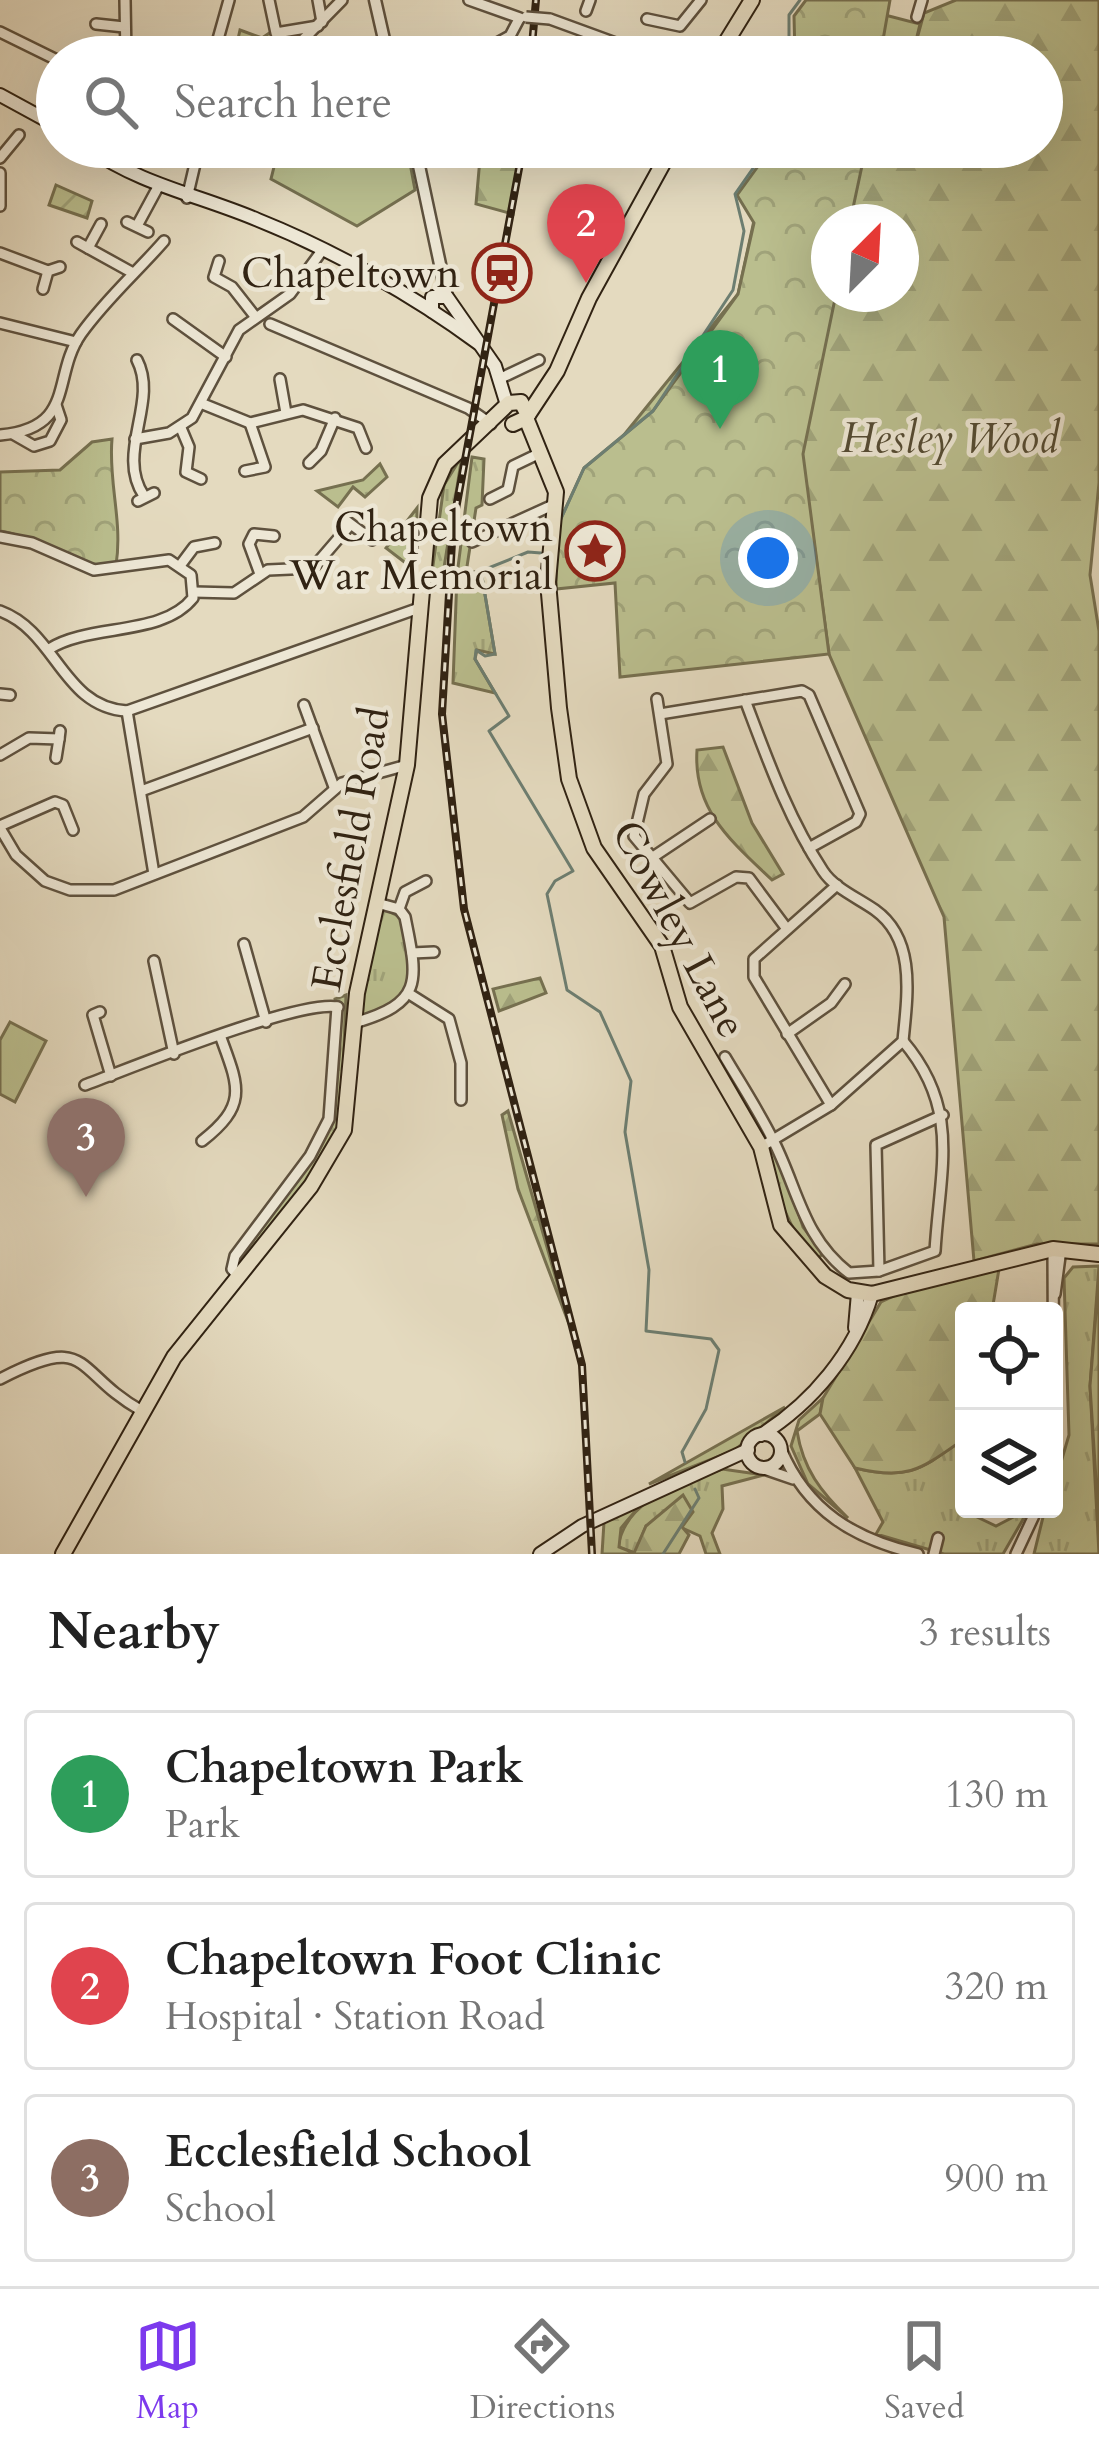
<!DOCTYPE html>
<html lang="en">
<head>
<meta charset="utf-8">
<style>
	body { margin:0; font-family:Cardo,serif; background:#f6f6f6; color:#222 }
	.controls { position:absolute; right:36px; bottom:36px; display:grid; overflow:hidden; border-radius:12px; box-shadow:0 12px 48px #0002 }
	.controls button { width:108px; height:108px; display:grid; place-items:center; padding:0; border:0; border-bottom:3px solid #e0e0e0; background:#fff; color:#222; font:60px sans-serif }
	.compass { position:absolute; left:811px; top:204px; width:108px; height:108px; border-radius:50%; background:#fff; box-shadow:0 12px 48px #0002; rotate:24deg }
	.you { position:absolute; left:768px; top:558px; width:42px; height:42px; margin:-30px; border:9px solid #fff; border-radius:50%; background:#1a73e8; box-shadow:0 0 0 18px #1a73e833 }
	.badge { display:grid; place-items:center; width:78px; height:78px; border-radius:50%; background:#7c3aed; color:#fff; font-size:39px; font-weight:700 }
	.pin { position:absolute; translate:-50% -99px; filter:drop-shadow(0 3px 6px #0008) }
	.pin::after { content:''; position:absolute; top:63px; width:42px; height:36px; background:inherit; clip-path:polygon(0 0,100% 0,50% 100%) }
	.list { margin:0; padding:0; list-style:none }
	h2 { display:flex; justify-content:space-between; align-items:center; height:156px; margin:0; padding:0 48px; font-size:51px }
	h2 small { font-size:39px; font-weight:400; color:#767676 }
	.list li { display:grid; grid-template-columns:78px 1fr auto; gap:36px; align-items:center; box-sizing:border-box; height:168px; margin:0 24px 24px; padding:0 24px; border:3px solid #e0e0e0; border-radius:12px }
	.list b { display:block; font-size:45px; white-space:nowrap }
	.list p { margin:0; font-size:39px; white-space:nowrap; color:#767676 }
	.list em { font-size:39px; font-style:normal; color:#767676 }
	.icon { flex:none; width:66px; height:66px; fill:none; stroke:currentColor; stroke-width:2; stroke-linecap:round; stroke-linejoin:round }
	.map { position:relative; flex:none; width:1099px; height:1554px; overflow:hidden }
	.search { position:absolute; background:#fff; box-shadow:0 12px 48px #0002; left:36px; right:36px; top:36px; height:132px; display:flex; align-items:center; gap:30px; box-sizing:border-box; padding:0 42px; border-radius:66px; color:#767676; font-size:45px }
	.sheet { height:732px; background:#fff }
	nav { display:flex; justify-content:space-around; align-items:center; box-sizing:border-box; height:168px; border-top:3px solid #e0e0e0; background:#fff; font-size:33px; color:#767676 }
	nav a { display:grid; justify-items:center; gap:6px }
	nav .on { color:#7c3aed }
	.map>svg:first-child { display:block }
	.grass { fill:url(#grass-tufts); stroke:#767050; stroke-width:3 }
	.forest { fill:url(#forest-firs); stroke:#767050; stroke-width:3; fill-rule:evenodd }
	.park { fill:url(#park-crowns); stroke:#767050; stroke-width:3 }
	.garden { fill:url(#garden-furrows); stroke:#767050; stroke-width:3 }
	.pitch { fill:#babe8e; stroke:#767050; stroke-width:3 }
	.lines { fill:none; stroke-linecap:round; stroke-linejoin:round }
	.stream { stroke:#6d7e71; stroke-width:3 }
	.minor-casing { stroke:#5e513e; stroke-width:14 }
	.tertiary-casing { stroke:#5e513e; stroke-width:15 }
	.secondary-casing { stroke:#312313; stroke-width:16 }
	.primary-casing { stroke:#312313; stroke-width:18 }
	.minor { stroke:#ede7d5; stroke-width:9 }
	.tertiary { stroke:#ede7d5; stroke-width:10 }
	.secondary { stroke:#ede7d5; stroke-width:12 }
	.primary { stroke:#e4dabf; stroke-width:14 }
	.rail-casing { stroke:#312313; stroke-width:8 }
	.rail { stroke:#ede7d5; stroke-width:3; stroke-dasharray:9; stroke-linecap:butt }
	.minor-bridge-casing { stroke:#5e513e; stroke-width:14; stroke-linecap:butt }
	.minor-bridge { stroke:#ede7d5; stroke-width:9 }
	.labels { text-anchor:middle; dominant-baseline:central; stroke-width:9; stroke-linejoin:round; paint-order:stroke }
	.poi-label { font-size:42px; fill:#312313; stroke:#ede7d5; text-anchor:end }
	.park-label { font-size:42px; font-style:italic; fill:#534a32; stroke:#ede7d5 }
	.street-label { font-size:42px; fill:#312313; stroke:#ede7d5 }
</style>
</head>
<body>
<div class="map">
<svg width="1099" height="1554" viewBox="0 0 1099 1554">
	<defs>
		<pattern id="grass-tufts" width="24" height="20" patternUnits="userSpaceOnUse" patternTransform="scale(3)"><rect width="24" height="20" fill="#babe8e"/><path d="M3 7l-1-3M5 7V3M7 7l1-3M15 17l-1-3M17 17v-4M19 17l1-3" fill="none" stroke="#a0a37a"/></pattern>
		<pattern id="forest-firs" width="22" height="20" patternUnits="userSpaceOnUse" patternTransform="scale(3)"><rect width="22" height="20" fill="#babe8e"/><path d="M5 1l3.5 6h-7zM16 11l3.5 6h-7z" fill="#a0a37a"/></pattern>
		<pattern id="park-crowns" width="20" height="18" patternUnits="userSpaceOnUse" patternTransform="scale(3)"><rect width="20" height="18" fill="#babe8e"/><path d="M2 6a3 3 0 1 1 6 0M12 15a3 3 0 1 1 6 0" fill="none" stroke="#a0a37a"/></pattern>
		<pattern id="garden-furrows" width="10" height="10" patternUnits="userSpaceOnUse" patternTransform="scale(3)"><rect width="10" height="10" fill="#babe8e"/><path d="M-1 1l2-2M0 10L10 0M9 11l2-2" fill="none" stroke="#a0a37a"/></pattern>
	</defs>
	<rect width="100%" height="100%" fill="#e4dabf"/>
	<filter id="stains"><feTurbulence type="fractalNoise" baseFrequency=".00167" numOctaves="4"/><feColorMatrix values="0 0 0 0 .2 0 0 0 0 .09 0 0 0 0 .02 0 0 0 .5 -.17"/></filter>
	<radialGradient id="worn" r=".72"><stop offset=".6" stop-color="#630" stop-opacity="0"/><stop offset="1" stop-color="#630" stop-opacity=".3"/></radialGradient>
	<!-- grass -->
	<g class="grass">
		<polygon points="885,15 920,24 912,57 880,57"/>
		<polygon points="240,30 262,38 271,32 272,42 266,39 258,57 234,57"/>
		<polygon points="462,456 442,580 431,580 444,485"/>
		<polygon points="472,457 484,459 482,505 476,508 466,573 481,571 495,654 477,650 475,659 495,693 453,683 457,575"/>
		<polygon points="380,464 387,477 365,497 353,487 338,507 317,491 363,480"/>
		<polygon points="417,508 416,571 386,548"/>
		<polygon points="378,906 402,918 411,979 397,1004 357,1018"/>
		<polygon points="346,995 341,1127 324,1162 239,1268 237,1258 332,1119 340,1049 335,999"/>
		<path d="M777,1148l26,79 20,26 -6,7c-31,-32 -39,-65 -49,-107z"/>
		<polygon points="1099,1266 1090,1386 1099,1554 1034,1554 1045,1509 1054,1509 1054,1486 1069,1435 1064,1278 1073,1267"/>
		<path d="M823,1398l-3,16 -23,17c6,38 24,61 51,87l-40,-34 -17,-38 8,-26z"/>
		<polygon points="785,1407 735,1450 649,1484"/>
		<path d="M964,1439v70h10l3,8 19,9 33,-17 -26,45h-59l-68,-20 7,-12 -28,-54c54,13 66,1 109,-29z"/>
		<path d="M722,1469l42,6 -42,11 1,23 -11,24 8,21h-14l-6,-18 -18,-8 -36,-2 -11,27 -17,-6c8,-50 63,-62 104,-78z"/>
	</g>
	<!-- forest -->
	<g class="forest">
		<path d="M956,0h143v483l-9,92 9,56v613h-62l-63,17 -30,-344 -115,-263 -27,-200 -221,34 157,-194 32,-147h272v-90h-130l12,-44zM829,222h72v72h-72z"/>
		<polygon points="481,147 520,147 513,214 476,204"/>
		<path d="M723,747l29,76 31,51 -11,6c-41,-39 -79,-70 -75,-130z"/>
		<polygon points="540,978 546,993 499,1011 493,989"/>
		<polygon points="508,1111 569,1324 518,1189 502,1115"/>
		<path d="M1000,1263l-8,48h-28v128c-43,30 -55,42 -109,29l-35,-54 3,-16 58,-96 32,-15z"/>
		<polygon points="1099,1277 1099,1526 1090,1386"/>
		<polygon points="683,1495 693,1512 682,1527 689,1535 679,1554 602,1554 604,1522 643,1502 621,1528 619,1547 634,1553 646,1526"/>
	</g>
	<!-- park -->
	<g class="park">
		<polygon points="806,0 890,0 880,57 795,57 794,16"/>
		<polygon points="772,147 866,147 850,222 829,222 829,294 836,294 803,454 829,654 620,677 615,583 556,589 557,527 584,468 653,411 738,294 754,223 737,195"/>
		<path d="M112,439c-4,43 11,82 4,126 -37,5 -77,-28 -116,-34v-59l60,-2 32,-28z"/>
	</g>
	<!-- garden -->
	<polygon class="garden" points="56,185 92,201 87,218 49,205"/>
	<!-- pitch -->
	<g class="pitch">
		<polygon points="279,147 407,147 415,190 357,226 271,179"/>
		<polygon points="10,1022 46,1041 15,1102 0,1094 0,1040"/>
	</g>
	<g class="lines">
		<!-- stream -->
		<g class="stream">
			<polyline points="789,57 789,15 800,0"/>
			<polyline points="560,521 584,468 653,411 733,290 744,231 735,194 768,147"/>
			<polyline points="541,553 528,552 481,571 495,654 485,656 476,650 475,659 509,716 489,731 573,871 555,881 547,894 567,990 600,1012 631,1081 625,1132 649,1270 646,1331 711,1339 719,1350 706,1409 682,1452 685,1462"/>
			<polyline points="663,1554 699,1498 695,1489"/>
		</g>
		<!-- minor casing -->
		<g class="minor-casing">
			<g id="minor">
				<polyline points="125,0 126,57"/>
				<polyline points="269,0 276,33 318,26"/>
				<polyline points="318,0 322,22"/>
				<polyline points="469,0 520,18"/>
				<polyline points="586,11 590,0"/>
				<polyline points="917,17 922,0"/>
				<polyline points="550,19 654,57"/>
				<polyline points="647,19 680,26 701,0"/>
				<polyline points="96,24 124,27"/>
				<polyline points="0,32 57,60"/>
				<polyline points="213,57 229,0"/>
				<polyline points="286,57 342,0"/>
				<polyline points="372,57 388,55"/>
				<polyline points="472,57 510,36 519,19"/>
				<polyline points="0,158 19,135"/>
				<polyline points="0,173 0,206"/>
				<polyline points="187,198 199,147"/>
				<polyline points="127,222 148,232"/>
				<polyline points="138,224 158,187"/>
				<polyline points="77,242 133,273"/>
				<polyline points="88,248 101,224"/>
				<polyline points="0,253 48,271"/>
				<polyline points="219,261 214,277 232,287 254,315"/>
				<polyline points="43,289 48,271 60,267"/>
				<polyline points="173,319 226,357"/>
				<polyline points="0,323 76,342"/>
				<polyline points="270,324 468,408 491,424"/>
				<path d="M137,360c22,42 -22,93 7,136"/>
				<polyline points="501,378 539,360"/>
				<polyline points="280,379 286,413"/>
				<polyline points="203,404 250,423 303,410 358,428 366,448"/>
				<polyline points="181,428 189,447 186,472 201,479"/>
				<polyline points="13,434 34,446 50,441 61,420 56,405"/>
				<path d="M0,435c77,-7 51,-58 81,-101 24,-34 56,-62 83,-93"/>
				<polyline points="135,439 169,433 192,418 239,330 290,294 321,252"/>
				<polyline points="309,463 321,451 335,418"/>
				<polyline points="245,471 265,467 250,423"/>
				<polyline points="490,499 508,490 513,466 540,453"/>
				<polyline points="138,501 154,493"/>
				<polyline points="344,519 372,540"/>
				<path d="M0,537l32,6 62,27 75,-10 22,15 2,23c-31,39 -103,25 -144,51"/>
				<polyline points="472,542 555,504"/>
				<polyline points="182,563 194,547 215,543"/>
				<polyline points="260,574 249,544 254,534 274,536"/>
				<polyline points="194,592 234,593 268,570 313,568 350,525"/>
				<path d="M0,611c57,21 62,96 127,100l295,-104"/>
				<polyline points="0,694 10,695"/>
				<polyline points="657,699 667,764 644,794 634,836 690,903 736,877 749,878 787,929"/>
				<path d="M745,700c22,58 43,118 78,171 11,17 35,27 52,39 42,30 32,87 28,131l-72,64 -70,42"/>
				<polyline points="304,705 334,787"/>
				<polyline points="127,711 154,874"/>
				<polyline points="660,714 802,691 809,695 860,814 856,822 809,848"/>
				<polyline points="0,755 29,738 59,739 60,731"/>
				<polyline points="56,758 59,739"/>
				<polyline points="141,791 313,728"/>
				<polyline points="0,826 55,802 63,805 73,830"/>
				<polyline points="0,828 16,855 45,881 70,890 114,890 303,817 342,783 407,765"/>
				<polyline points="650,859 710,819"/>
				<polyline points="399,909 405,892 426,881"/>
				<polyline points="244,944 266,1022"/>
				<polyline points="412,953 434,952"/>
				<polyline points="154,961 174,1054"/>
				<polyline points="411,995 449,1019 461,1063 461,1100"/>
				<polyline points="100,1012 93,1015 111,1076"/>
				<path d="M354,1023c70,-20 64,-42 51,-106l-6,-8 -22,-6"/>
				<polyline points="787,1034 831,1003 845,984"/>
				<path d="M725,1057c16,27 33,53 47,81 26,50 30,99 77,135l30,-2 56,-20c5,-83 26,-142 -32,-210"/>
				<path d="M85,1085c46,-17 214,-86 253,-78"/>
				<polyline points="831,1105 754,977 754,959 837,885"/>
				<path d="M202,1141c46,-36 37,-54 19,-103"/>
				<polyline points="1053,1249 1054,1450"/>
				<polyline points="879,1271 876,1145 943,1115"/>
				<polyline points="238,1276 232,1269 235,1256 310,1156 329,1119 337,1007"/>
				<polyline points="1055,1294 1061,1249"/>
				<path d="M0,1379c93,-48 72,-7 142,32"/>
				<path d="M781,1449c26,62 73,90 137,105"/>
				<polyline points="761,1468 793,1479"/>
				<polyline points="934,1554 938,1538"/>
				<polyline points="1016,1554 1037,1509"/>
			</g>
		</g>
		<!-- tertiary casing -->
		<g class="tertiary-casing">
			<g id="tertiary">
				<polyline points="375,0 388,57"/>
				<polyline points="415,147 447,297"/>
			</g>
		</g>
		<!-- secondary casing -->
		<g class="secondary-casing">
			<g id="secondary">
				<polyline points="0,95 57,126"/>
				<path d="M87,147c54,38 112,48 171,73 75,30 155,75 220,123"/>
				<polyline points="432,311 432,297 447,297 495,366 507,405"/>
				<polyline points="855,1328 858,1293"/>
				<circle cx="764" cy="1451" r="17"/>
				<path d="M761,1435c51,-32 94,-83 111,-141"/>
				<polyline points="540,1554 582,1526 748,1450"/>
			</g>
		</g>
		<!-- primary casing -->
		<g class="primary-casing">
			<g id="primary">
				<polyline points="717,57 752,0"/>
				<polyline points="526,418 556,492 548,582 559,708 569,779 594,848 662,946 680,1007 761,1147 781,1225 825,1276 848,1290 872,1294 1053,1249 1099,1254"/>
				<polyline points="513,424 526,418 557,371 589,298 672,147"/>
				<polyline points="63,1554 174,1357 311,1186 344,1130 357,993 407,765 430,498 445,464 509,403 521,402 528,415"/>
			</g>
		</g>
		<!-- minor -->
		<use href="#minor" class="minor"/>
		<!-- tertiary -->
		<use href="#tertiary" class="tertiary"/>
		<!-- secondary -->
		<use href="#secondary" class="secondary"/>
		<!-- primary -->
		<use href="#primary" class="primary"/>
		<!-- rail casing -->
		<g class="rail-casing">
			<g id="rail">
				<polyline points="531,57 536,0"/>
				<polyline points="523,147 453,525 442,714 464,909 582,1365 592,1554"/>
			</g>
		</g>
		<!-- rail -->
		<use href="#rail" class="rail"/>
		<!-- minor-bridge casing -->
		<g class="minor-bridge-casing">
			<polyline id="minor-bridge" points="526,17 550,19"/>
		</g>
		<!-- minor-bridge -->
		<use href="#minor-bridge" class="minor-bridge"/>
	</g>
	<!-- icons -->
	<defs>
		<g id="station-ring" transform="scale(3)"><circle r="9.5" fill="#ede7d5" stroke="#8f2418" stroke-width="1.5"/><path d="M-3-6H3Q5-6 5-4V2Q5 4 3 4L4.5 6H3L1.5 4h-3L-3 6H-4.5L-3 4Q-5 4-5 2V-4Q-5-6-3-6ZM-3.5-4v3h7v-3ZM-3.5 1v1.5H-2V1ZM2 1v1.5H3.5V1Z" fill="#8f2418"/></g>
		<g id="sight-ring" transform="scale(3)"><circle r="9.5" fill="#ede7d5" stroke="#8f2418" stroke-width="1.5"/><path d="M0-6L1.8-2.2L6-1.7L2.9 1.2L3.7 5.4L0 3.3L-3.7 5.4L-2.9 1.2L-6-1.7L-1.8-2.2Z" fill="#8f2418"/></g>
	</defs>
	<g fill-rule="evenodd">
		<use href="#station-ring" x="502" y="273"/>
		<use href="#sight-ring" x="595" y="551"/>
	</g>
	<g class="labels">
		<!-- poi labels -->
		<g class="poi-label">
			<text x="460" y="273">Chapeltown</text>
			<text x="553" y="527">Chapeltown<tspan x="553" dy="48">War Memorial</tspan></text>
		</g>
		<!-- park labels -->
		<g class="park-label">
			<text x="950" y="438">Hesley Wood</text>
		</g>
		<!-- street labels -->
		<g class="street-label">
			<text transform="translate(351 849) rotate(-80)">Ecclesfield Road</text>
			<text transform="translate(679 929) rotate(62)">Cowley Lane</text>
		</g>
	</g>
	<rect width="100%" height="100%" filter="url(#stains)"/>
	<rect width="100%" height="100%" fill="url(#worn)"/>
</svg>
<div class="controls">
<button><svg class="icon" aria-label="locate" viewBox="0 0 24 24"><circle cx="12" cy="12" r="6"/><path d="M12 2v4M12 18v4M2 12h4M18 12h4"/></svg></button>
<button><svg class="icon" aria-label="layers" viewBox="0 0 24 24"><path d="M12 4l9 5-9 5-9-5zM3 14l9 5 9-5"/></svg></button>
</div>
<svg class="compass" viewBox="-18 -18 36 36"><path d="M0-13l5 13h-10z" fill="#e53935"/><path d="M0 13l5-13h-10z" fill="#767676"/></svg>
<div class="you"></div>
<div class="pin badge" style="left:720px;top:429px;background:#2e9e5b">1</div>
<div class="pin badge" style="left:586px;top:283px;background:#e0444e">2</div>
<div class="pin badge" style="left:86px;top:1197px;background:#8d6e63">3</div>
<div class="search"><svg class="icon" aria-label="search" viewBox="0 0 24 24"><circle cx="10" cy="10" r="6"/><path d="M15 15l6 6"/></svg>Search here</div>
</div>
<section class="sheet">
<h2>Nearby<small>3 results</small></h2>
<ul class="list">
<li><span class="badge" style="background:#2e9e5b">1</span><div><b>Chapeltown Park</b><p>Park</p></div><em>130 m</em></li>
<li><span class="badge" style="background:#e0444e">2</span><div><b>Chapeltown Foot Clinic</b><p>Hospital · Station Road</p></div><em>320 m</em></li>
<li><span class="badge" style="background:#8d6e63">3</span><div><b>Ecclesfield School</b><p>School</p></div><em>900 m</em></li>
</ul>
</section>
<nav>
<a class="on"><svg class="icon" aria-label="map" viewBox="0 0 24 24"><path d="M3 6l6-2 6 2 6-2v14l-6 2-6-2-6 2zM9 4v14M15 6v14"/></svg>Map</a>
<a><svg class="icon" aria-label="directions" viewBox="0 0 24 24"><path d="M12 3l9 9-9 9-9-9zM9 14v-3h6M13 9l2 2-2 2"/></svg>Directions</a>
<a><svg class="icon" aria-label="saved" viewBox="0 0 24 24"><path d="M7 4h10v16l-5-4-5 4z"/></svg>Saved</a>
</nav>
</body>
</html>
